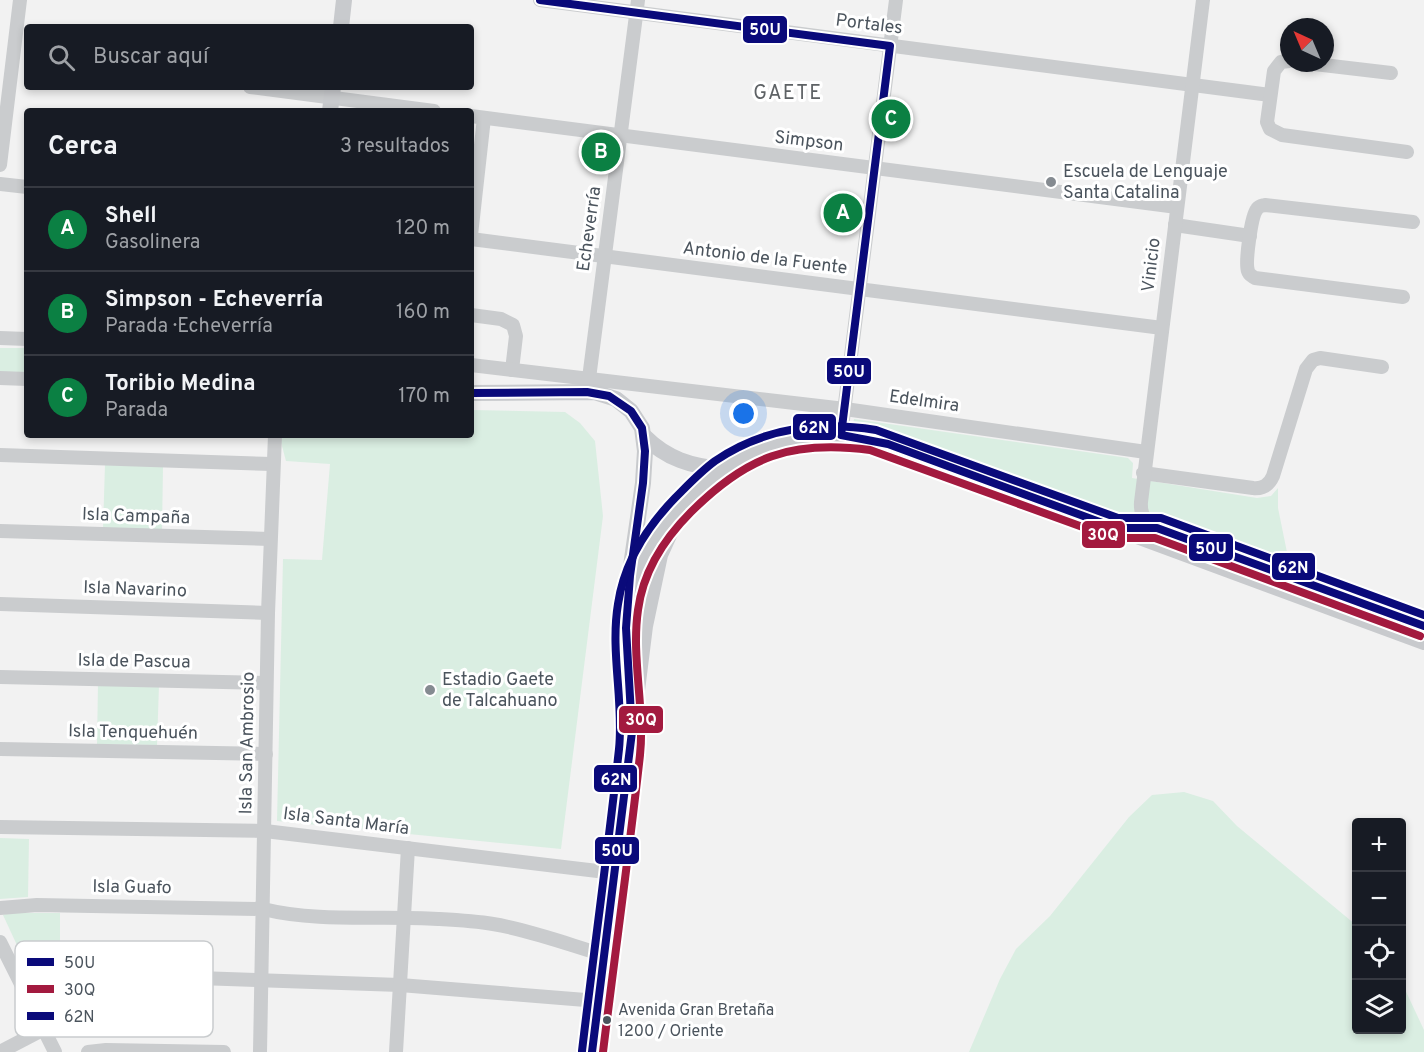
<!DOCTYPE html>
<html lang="es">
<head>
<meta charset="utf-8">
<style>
	body { margin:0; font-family:Overpass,sans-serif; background:#242831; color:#f1f3f6 }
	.controls { position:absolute; right:18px; bottom:18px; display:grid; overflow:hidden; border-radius:6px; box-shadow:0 3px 9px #0003 }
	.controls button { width:54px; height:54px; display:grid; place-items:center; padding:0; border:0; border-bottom:2px solid #363941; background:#171b24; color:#f1f3f6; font:30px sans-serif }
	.compass { position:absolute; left:1280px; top:18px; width:54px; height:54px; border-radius:50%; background:#171b24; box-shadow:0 3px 9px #0003; rotate:316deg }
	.you { position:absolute; left:744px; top:414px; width:21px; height:21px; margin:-15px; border:4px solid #fff; border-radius:50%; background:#1a73e8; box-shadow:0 0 0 9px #1a73e833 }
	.badge { display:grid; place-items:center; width:39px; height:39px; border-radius:50%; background:#0b8043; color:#fff; font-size:20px; font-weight:700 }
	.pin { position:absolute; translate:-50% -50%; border:3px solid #fff; box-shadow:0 2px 6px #0006 }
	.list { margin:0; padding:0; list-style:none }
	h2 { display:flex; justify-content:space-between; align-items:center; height:78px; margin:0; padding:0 24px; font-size:26px }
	h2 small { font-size:20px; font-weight:400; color:#9ea1a6 }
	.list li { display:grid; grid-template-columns:39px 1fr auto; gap:18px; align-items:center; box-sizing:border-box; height:84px; padding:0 24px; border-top:2px solid #363941 }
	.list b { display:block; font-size:22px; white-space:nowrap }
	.list p { margin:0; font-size:20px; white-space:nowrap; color:#9ea1a6 }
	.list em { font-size:20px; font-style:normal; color:#9ea1a6 }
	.icon { flex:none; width:33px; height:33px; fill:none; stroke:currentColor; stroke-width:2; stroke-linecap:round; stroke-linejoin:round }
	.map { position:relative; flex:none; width:1424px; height:1052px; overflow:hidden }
	.search { position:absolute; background:#171b24; box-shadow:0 3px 9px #0003; left:24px; top:24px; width:450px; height:66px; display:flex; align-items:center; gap:15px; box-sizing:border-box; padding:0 21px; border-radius:6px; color:#9ea1a6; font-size:22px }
	.panel { position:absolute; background:#171b24; box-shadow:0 3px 9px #0003; left:24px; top:108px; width:450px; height:330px; border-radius:6px }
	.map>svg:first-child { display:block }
	.green { fill:#daeee2 }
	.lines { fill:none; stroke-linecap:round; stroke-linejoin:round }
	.minor { stroke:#caccce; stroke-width:14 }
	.major { stroke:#c8cacd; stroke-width:16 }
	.bus-1-casing { stroke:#fff; stroke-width:12 }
	.bus-2-casing { stroke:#fff; stroke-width:12 }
	.bus-3-casing { stroke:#fff; stroke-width:12 }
	.bus-1 { stroke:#0a0a7a; stroke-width:8 }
	.bus-2 { stroke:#a31a3f; stroke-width:8 }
	.bus-3 { stroke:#0a0a7a; stroke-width:8 }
	.poi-dot { fill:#858b91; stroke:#fff; stroke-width:2 }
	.bus-dot { fill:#4b545d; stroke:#fff; stroke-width:2 }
	.labels { text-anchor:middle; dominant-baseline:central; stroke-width:6; stroke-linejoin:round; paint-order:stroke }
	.bus-label { font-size:16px; fill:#4b545d; stroke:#fff; text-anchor:start }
	.street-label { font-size:18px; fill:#4b545d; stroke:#fff }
	.poi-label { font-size:18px; fill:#4b545d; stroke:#fff; text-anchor:start }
	.neighbourhood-label { font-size:20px; letter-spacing:1.5px; fill:#5e6265; stroke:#fff }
	.key { fill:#fff; stroke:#c9ccce; stroke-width:1.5 }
	.key-label { font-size:16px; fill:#4b545d }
	.line-badge { stroke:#fff; stroke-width:2 }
	.badge-label { font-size:16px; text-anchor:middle; font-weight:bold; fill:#fff }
</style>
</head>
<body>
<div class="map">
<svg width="1424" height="1052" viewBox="0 0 1424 1052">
	<rect width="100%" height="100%" fill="#f2f2f2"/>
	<!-- green -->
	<g class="green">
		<polygon points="0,348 27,348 27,375 0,374"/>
		<polygon points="471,410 565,412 580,423 595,441 603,516 561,849 277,821 283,559 322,560 330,464 286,461 279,435 471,435"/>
		<path d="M854,419l274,39 5,5 -1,15 125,20 14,-2 7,-8v20l12,59 -142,-53 -17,-1c-10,10 -20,6 -32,2l-217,-83 -30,-3z"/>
		<polygon points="105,465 163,466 162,530 103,528"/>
		<polygon points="98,683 159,685 157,745 97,744"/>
		<polygon points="1184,792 1213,801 1237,826 1356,925 1356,1030 1402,1030 1402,983 1424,1030 1424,1052 969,1052 1000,979 1016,949 1050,916 1129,817 1152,795"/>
		<polygon points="0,838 29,839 28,897 0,899"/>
		<polygon points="10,913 60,913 60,973 35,984 3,915"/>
	</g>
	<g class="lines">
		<!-- minor -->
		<g class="minor">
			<polyline points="540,0 1270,95"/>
			<polyline points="1289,61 1281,62 1274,71 1267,122 1270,129 1282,135 1407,152"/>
			<polyline points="1306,63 1391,73"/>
			<polyline points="250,87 434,111"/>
			<polyline points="471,116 1177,207"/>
			<polyline points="0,165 20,0"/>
			<polyline points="0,184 27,187"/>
			<polyline points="1175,225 1250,236"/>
			<polyline points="471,235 484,118"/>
			<polyline points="471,239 1162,328"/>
			<path d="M1403,297l-148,-19c-4,-3 -6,-3 -7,-7 -3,-8 3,-55 9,-62 2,-3 4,-3 8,-4l148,17"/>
			<polyline points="471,315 501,319 513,325 516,336 512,370"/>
			<polyline points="0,338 27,339"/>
			<polyline points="471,365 845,409 1146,452"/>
			<polyline points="0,378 27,379"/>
			<polyline points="588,386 638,0"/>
			<polyline points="841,435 896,0"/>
			<polyline points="0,455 272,464"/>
			<path d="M1143,473l110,15c10,1 16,-3 20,-12l33,-107 7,-9 7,-2 62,9"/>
			<path d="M1157,528c-11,-6 -17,-12 -16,-26l62,-502"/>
			<polyline points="0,531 270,539"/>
			<polyline points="0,604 268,613"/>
			<polyline points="0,677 266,683"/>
			<polyline points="0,749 266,754"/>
			<polyline points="0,827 265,831 614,873"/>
			<path d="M0,908l37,-3 226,4c57,14 117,6 175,10 18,1 37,2 55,5 37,6 74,20 111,31"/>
			<polyline points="0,942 55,1052"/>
			<path d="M25,993c18,-12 37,-17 58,-19l317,11 198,16"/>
			<polyline points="0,1052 44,1029"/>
			<polyline points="88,1052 106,1050 224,1052"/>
			<polyline points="260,1052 268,613 275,435"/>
			<polyline points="396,1052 408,848"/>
		</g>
		<!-- major -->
		<g class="major">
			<polyline points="341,27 344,0"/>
			<polyline points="330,111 333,87"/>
			<polyline points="471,393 594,392 616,399 631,411 642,428 645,451 643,483 630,573"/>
			<path d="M645,437c22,22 46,29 77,32"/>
			<polyline points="1126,528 1157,528 1424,626"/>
			<polyline points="628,599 626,658 629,693"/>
			<path d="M627,608c10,-48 28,-77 63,-110 10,-10 20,-20 31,-28 47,-36 112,-41 167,-26l536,198"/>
			<polyline points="592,1052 645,626 660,555 675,522"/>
		</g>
		<!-- bus-1 casing -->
		<g class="bus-1-casing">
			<g id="bus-1">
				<polyline points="540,0 890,46 841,435 888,444 1116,528 1157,528 1424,626"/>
				<polyline points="471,393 587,392 609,396 631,411 642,428 645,451 643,483 630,576 626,628 632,732 592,1052"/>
			</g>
		</g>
		<!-- bus-2 casing -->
		<g class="bus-2-casing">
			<path id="bus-2" d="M603,1052c12,-99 26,-198 37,-297 5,-48 -9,-97 -2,-145 5,-38 26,-71 53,-98 56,-56 100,-72 179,-62l243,88h42l265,98"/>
		</g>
		<!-- bus-3 casing -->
		<g class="bus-3-casing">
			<path id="bus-3" d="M582,1051c12,-101 26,-201 37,-302 5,-48 -9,-97 -1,-145 6,-41 28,-76 57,-106 13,-13 25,-26 40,-37 48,-33 104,-40 161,-31l242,88h43l263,97"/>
		</g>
		<!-- bus-1 -->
		<use href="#bus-1" class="bus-1"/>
		<!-- bus-2 -->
		<use href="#bus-2" class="bus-2"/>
		<!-- bus-3 -->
		<use href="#bus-3" class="bus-3"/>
	</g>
	<!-- markers -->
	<g class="poi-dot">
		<circle cx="1051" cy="182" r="6"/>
		<circle cx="430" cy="690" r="6"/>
	</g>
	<circle class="bus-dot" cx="607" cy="1020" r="5"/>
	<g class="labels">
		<!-- bus labels -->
		<g class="bus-label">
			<text x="618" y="1011">Avenida Gran Bretaña<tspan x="618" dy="21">1200 / Oriente</tspan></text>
		</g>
		<!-- street labels -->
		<g class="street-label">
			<text transform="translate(869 25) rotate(7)">Portales</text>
			<text transform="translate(809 142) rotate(7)">Simpson</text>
			<text transform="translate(590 229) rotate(-82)">Echeverría</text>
			<text transform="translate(765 259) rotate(7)">Antonio de la Fuente</text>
			<text transform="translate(1152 265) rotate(-83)">Vinicio</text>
			<text transform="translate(924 402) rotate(8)">Edelmira</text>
			<text transform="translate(136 517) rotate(2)">Isla Campaña</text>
			<text transform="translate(135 590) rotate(2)">Isla Navarino</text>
			<text transform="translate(134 662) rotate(1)">Isla de Pascua</text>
			<text transform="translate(133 733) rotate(1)">Isla Tenquehuén</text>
			<text transform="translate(248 743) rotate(-89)">Isla San Ambrosio</text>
			<text transform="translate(346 822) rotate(7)">Isla Santa María</text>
			<text transform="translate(132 888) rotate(1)">Isla Guafo</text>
		</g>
		<!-- poi labels -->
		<g class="poi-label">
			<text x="1063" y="172">Escuela de Lenguaje<tspan x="1063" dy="21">Santa Catalina</tspan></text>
			<text x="442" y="680">Estadio Gaete<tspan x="442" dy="21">de Talcahuano</tspan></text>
		</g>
		<!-- neighbourhood labels -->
		<g class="neighbourhood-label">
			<text x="788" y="94">GAETE</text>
		</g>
	</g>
	<!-- legend -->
	<rect x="15" y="941" width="198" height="96" rx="9" class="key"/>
	<rect x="27" y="958" width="27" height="8" fill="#0a0a7a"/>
	<rect x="27" y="985" width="27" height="8" fill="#a31a3f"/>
	<rect x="27" y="1012" width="27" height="8" fill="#0a0a7a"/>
	<g class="key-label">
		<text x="64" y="968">50U</text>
		<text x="64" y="995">30Q</text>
		<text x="64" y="1022">62N</text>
	</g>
	<g class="line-badge">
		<rect x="742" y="15" width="46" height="29" rx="6" fill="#0a0a7a"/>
		<rect x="826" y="357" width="46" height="28" rx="6" fill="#0a0a7a"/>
		<rect x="792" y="413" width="45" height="28" rx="6" fill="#0a0a7a"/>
		<rect x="1081" y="520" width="45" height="29" rx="6" fill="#a31a3f"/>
		<rect x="1188" y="533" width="46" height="29" rx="6" fill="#0a0a7a"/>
		<rect x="1271" y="552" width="45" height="29" rx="6" fill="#0a0a7a"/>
		<rect x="618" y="705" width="46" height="29" rx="6" fill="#a31a3f"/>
		<rect x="593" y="764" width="45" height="29" rx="6" fill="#0a0a7a"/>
		<rect x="594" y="836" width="46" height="29" rx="6" fill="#0a0a7a"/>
	</g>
	<g class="badge-label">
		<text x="765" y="35">50U</text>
		<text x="849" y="377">50U</text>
		<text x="814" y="433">62N</text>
		<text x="1103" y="540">30Q</text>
		<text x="1211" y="554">50U</text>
		<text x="1293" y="573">62N</text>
		<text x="641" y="725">30Q</text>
		<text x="616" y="785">62N</text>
		<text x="617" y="856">50U</text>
	</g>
</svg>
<div class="controls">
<button>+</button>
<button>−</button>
<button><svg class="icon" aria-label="locate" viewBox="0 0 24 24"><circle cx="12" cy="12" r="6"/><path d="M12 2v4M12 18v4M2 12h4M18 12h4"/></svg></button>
<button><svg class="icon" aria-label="layers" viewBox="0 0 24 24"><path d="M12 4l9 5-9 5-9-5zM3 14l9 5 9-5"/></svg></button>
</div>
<svg class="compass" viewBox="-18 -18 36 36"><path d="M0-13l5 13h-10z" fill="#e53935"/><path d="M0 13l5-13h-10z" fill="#9ea1a6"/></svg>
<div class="you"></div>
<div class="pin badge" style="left:843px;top:213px">A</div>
<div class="pin badge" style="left:601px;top:152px">B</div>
<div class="pin badge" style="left:891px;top:119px">C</div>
<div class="search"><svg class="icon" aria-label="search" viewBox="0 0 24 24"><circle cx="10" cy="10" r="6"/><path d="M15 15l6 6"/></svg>Buscar aquí</div>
<section class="panel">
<h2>Cerca<small>3 resultados</small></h2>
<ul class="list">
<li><span class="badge">A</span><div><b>Shell</b><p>Gasolinera</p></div><em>120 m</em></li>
<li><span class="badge">B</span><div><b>Simpson - Echeverría</b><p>Parada · Echeverría</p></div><em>160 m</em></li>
<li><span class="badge">C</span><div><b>Toribio Medina</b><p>Parada</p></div><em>170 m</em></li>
</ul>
</section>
</div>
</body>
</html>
